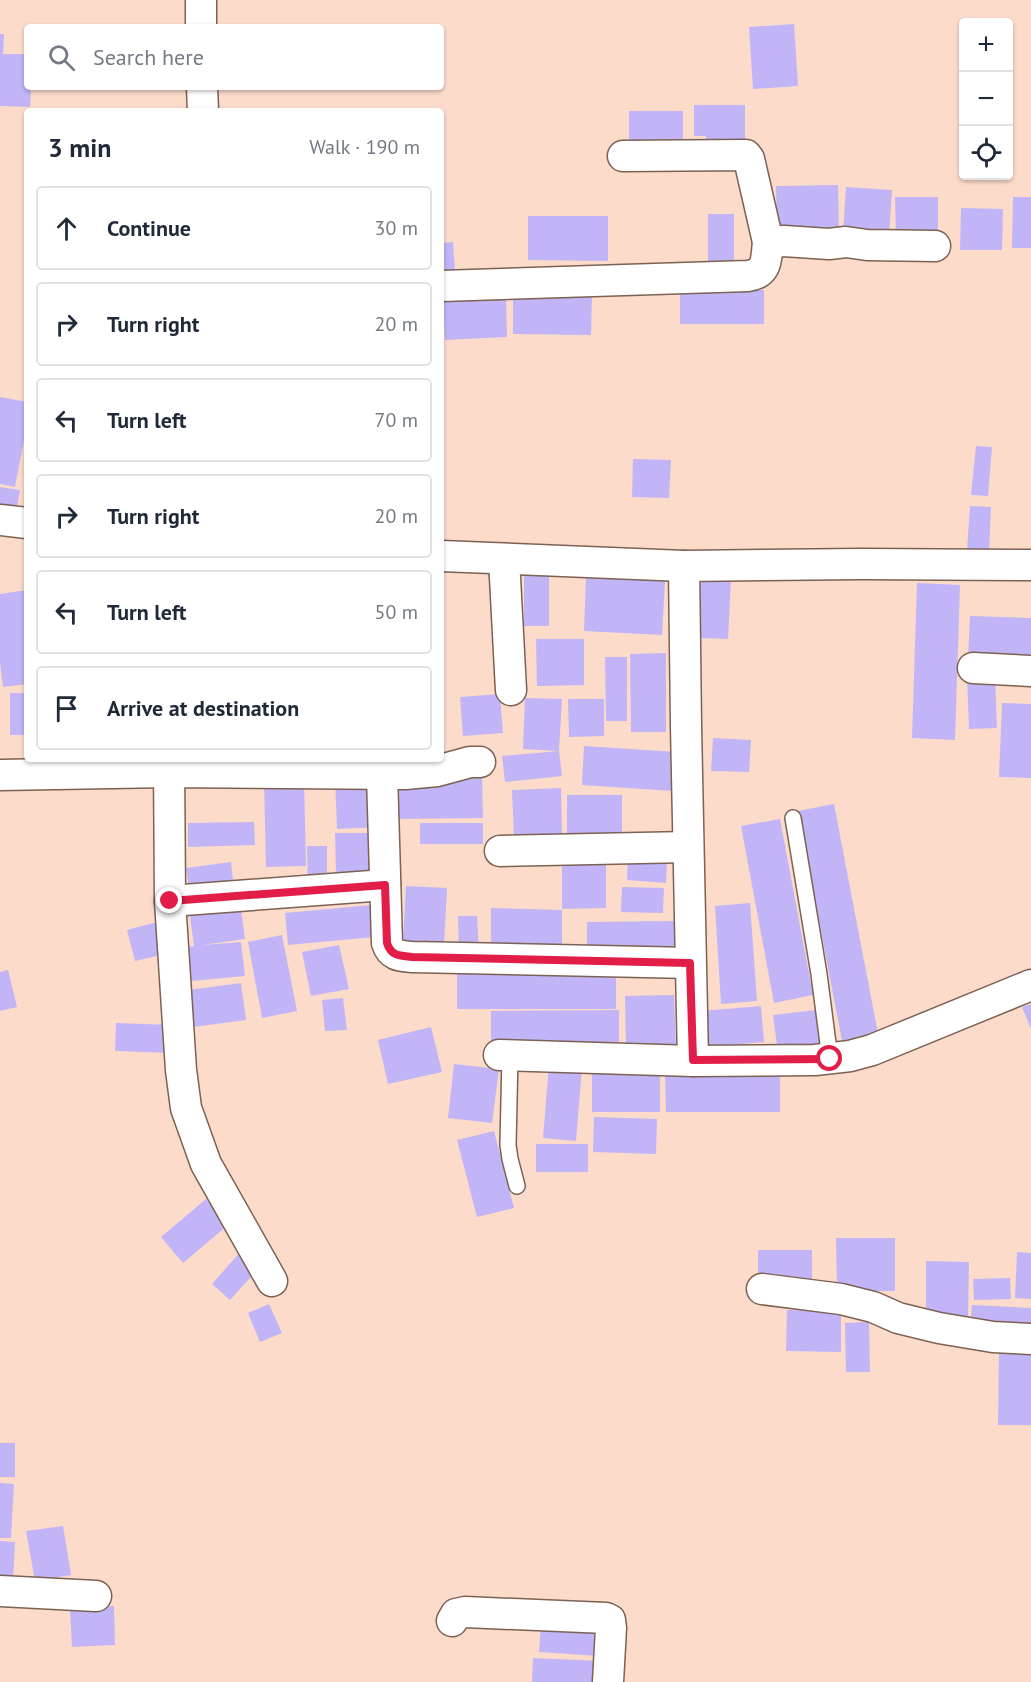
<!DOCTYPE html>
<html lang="en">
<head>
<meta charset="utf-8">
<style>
	body { margin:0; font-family:"PT Sans",sans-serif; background:#f2f2f3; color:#1f2937 }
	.controls { position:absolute; right:18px; top:18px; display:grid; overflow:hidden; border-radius:6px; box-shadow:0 2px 4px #0004 }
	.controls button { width:54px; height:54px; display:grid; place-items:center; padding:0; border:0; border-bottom:2px solid #e0e1e3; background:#fff; color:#1f2937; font:30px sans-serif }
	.stop { position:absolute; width:18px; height:18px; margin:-14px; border:4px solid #e11d48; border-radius:50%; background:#fff }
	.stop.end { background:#e11d48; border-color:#fff; box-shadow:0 2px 6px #0008 }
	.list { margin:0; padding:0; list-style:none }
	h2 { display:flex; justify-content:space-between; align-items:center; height:78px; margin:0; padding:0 24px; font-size:26px }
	h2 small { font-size:20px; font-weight:400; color:#747a83 }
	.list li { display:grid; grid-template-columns:39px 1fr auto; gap:18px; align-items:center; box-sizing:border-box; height:84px; margin:0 12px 12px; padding:0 12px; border:2px solid #e0e1e3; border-radius:6px }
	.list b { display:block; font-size:22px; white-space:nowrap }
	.list em { font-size:20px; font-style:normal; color:#747a83 }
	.icon { flex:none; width:33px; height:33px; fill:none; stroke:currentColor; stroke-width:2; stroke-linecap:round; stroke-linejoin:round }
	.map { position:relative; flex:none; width:1031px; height:1682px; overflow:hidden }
	.search { position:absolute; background:#fff; box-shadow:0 2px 4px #0004; left:24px; top:24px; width:420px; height:66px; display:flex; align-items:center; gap:15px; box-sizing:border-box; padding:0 21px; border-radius:6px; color:#747a83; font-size:22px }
	.panel { position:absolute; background:#fff; box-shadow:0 2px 4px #0004; left:24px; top:108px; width:420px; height:654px; border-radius:6px }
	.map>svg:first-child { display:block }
	.building { fill:#c1b5f7 }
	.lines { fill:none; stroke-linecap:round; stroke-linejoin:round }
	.lane-casing { stroke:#7d6152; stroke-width:18 }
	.street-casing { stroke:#7d6152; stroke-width:33 }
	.lane { stroke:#fff; stroke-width:15 }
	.street { stroke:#fff; stroke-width:30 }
	.route { stroke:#e11d48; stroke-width:8 }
</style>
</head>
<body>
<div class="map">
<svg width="1031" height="1682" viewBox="0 0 1031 1682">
	<rect width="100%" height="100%" fill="#fcdbcb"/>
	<!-- building -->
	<g class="building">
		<polygon points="794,24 798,86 753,89 749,27"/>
		<polygon points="0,34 4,34 3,54 27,54 27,87 31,87 30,107 0,106"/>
		<polygon points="694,105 745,105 745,142 706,142 706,136 694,136"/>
		<rect x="629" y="111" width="54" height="30"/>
		<polygon points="838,185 839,233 777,234 776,186"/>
		<polygon points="846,187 892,190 889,235 843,233"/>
		<polygon points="895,197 938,197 938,237 896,237"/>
		<polygon points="1013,197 1031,197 1031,248 1012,248"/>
		<polygon points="961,208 1003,209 1002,250 960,250"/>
		<rect x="708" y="214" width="26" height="56"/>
		<polygon points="528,216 608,216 608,261 528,260"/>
		<polygon points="453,242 455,271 441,271 441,243"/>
		<polygon points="680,289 764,290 764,324 680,324"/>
		<polygon points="513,296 592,297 591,335 513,334"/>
		<polygon points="506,298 507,337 445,340 443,301"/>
		<polygon points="0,397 27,402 27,424 15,487 0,484"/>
		<polygon points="976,446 992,447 988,496 971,495"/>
		<polygon points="633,459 671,460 669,498 632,497"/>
		<polygon points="0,487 20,490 15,518 0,515"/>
		<polygon points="970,506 991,507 989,552 967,551"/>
		<rect x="524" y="567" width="25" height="59"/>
		<polygon points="701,576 731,578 728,639 698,638"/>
		<polygon points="586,577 665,581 662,635 584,631"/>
		<polygon points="917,583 960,585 955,740 912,738"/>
		<polygon points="27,590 27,684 3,687 0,662 0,594"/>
		<polygon points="970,616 1031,618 1031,660 968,658"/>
		<polygon points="536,639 584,639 584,685 537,686"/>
		<polygon points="666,653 666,732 631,732 630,654"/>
		<polygon points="605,657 627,657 627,721 606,721"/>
		<polygon points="995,675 997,728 969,729 967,677"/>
		<rect x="10" y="693" width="17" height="42"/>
		<polygon points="500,694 503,733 463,736 460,697"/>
		<polygon points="525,698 562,699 559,751 523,749"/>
		<polygon points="568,699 604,699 604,736 569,737"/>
		<polygon points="1002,703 1031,704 1031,778 999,777"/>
		<polygon points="713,738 751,740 749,772 711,771"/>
		<polygon points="584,746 676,752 673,791 582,785"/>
		<polygon points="559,751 562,776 505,782 502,756"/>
		<polygon points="378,776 380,827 337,829 335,777"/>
		<polygon points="482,776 483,818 398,819 397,777"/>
		<polygon points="304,779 306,866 266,867 264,780"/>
		<polygon points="561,788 562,834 514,836 512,790"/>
		<polygon points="567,795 622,795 622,846 567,847"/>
		<polygon points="834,804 880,1044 844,1051 798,811"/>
		<polygon points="780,819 813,995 774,1003 741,826"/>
		<polygon points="254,822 255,845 188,847 188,823"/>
		<rect x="420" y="823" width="63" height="21"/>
		<polygon points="335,833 381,833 381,871 336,872"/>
		<polygon points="307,846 327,846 327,887 308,887"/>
		<polygon points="562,854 606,854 606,908 562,909"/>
		<polygon points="628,854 667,857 666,883 627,880"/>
		<polygon points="231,862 234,890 190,895 186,868"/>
		<polygon points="406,886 447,888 444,946 403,943"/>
		<polygon points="622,887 664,888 663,913 621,912"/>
		<polygon points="240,902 245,939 202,945 241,942 245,976 191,981 188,947 194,946 189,908"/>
		<polygon points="750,903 757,1001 721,1004 715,906"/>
		<polygon points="372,905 375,937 288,945 285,913"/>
		<polygon points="491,908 562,910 562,956 491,954"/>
		<polygon points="458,916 477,916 479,952 459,953"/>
		<polygon points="161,921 169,953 135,961 127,930"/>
		<polygon points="675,921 675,959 587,959 587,922"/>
		<polygon points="282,935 297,1011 262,1018 248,942"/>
		<polygon points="339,945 349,989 311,996 302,952"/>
		<rect x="457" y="968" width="159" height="41"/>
		<polygon points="8,970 17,1007 0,1011 0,972"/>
		<polygon points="241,983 246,1020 193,1027 189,990"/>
		<polygon points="674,995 676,1047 626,1048 625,996"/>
		<polygon points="343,998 347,1030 325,1031 322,1000"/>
		<polygon points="1031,1004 1031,1029 1022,1007"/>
		<polygon points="761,1006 764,1042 705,1047 702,1011"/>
		<polygon points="619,1010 619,1042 491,1043 491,1011"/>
		<polygon points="817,1010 822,1048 778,1053 773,1015"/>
		<polygon points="116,1023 172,1025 171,1053 115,1051"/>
		<polygon points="431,1027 442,1072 388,1084 378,1040"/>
		<polygon points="454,1064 499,1069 492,1123 448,1118"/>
		<polygon points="549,1065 582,1068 576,1141 543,1138"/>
		<rect x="592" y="1068" width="68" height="44"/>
		<polygon points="665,1071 780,1071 780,1112 666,1112"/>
		<polygon points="594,1117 657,1119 656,1154 593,1152"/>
		<polygon points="494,1131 514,1208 477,1217 457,1140"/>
		<rect x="536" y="1144" width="52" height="28"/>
		<polygon points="206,1199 228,1225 183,1263 161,1237"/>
		<polygon points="836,1238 895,1238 895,1291 837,1291"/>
		<polygon points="242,1250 261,1266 230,1300 212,1284"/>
		<rect x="758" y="1250" width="54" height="37"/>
		<polygon points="1017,1252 1031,1253 1031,1299 1015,1298"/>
		<polygon points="926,1261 969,1262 968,1318 926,1317"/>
		<polygon points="1010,1278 1011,1299 974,1300 973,1279"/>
		<polygon points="269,1304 282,1333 260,1342 248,1313"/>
		<polygon points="972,1305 1031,1308 1031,1331 970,1328"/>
		<polygon points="787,1310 841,1311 841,1352 786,1351"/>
		<polygon points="869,1322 870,1372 846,1372 845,1323"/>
		<polygon points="999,1351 1031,1352 1031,1425 998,1425"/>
		<rect x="0" y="1443" width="15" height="34"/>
		<polygon points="0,1483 14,1484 11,1538 0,1538"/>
		<polygon points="63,1526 71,1575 35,1581 26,1531"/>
		<polygon points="0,1541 15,1542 13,1580 0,1580"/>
		<polygon points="114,1606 115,1645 72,1647 70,1608"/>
		<polygon points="541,1625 600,1628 598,1656 539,1652"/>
		<polygon points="533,1658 600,1661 599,1682 532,1682"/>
	</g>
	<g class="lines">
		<!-- lane casing -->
		<g class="lane-casing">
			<g id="lane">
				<polyline points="793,818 819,974 830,1059"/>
				<polyline points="510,1056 508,1145 510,1159 517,1186"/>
			</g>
		</g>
		<!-- street casing -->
		<g class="street-casing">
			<g id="street">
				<polyline points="201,0 201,27"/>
				<polyline points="202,87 203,111"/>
				<polyline points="623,156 746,155 749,159 768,242"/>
				<path d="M441,286l307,-10c20,-3 18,-17 20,-34l16,-1 45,3 17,-2 21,3 68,1"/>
				<polyline points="0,520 27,523"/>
				<polyline points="441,556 684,566 862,564 1031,565"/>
				<polyline points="504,559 511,690"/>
				<polyline points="684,566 686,726 693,1061"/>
				<polyline points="973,668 1031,671"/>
				<polyline points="169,759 170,901 181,1070 186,1108 206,1164 272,1281"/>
				<path d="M382,774l5,169c4,13 13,13 25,14l278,6"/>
				<polyline points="0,775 168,772 405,774 437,771 470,762 480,762"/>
				<polyline points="500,851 688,847"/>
				<polyline points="170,901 385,885"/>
				<polyline points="499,1055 693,1061 815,1060 850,1056 872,1050 1031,985"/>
				<polyline points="762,1289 841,1299 873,1307 898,1318 939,1328 993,1337 1031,1339"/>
				<polyline points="0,1591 96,1596"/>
				<polyline points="452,1621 456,1614 465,1612 606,1618 610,1620 611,1628 608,1682"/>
			</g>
		</g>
		<!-- lane -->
		<use href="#lane" class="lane"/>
		<!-- street -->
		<use href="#street" class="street"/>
	</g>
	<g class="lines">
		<!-- route -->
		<path class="route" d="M170,901l215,-16 2,58c4,13 13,13 25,14l278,6 3,97 137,-1"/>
	</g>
</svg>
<div class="controls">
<button>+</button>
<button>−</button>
<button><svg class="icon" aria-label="locate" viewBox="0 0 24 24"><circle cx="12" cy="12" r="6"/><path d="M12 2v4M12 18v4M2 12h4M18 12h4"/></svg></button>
</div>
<div class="stop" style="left:830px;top:1059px"></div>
<div class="stop end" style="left:170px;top:901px"></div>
<div class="search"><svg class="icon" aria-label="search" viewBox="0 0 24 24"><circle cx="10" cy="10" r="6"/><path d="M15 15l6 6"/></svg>Search here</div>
<section class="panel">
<h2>3 min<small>Walk · 190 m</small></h2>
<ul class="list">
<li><svg class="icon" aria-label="ahead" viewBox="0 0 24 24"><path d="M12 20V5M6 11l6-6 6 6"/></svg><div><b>Continue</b></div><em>30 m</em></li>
<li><svg class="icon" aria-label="right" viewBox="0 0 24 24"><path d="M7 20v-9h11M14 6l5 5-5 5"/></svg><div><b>Turn right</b></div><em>20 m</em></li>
<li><svg class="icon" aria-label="left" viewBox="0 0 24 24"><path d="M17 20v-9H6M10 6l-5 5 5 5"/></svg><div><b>Turn left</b></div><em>70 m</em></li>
<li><svg class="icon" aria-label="right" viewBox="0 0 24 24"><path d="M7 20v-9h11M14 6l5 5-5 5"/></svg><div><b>Turn right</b></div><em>20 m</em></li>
<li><svg class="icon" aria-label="left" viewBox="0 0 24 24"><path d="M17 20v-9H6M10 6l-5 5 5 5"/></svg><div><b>Turn left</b></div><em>50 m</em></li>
<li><svg class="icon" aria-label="arrive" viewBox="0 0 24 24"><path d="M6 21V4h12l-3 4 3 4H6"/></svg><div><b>Arrive at destination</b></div></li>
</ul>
</section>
</div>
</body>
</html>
